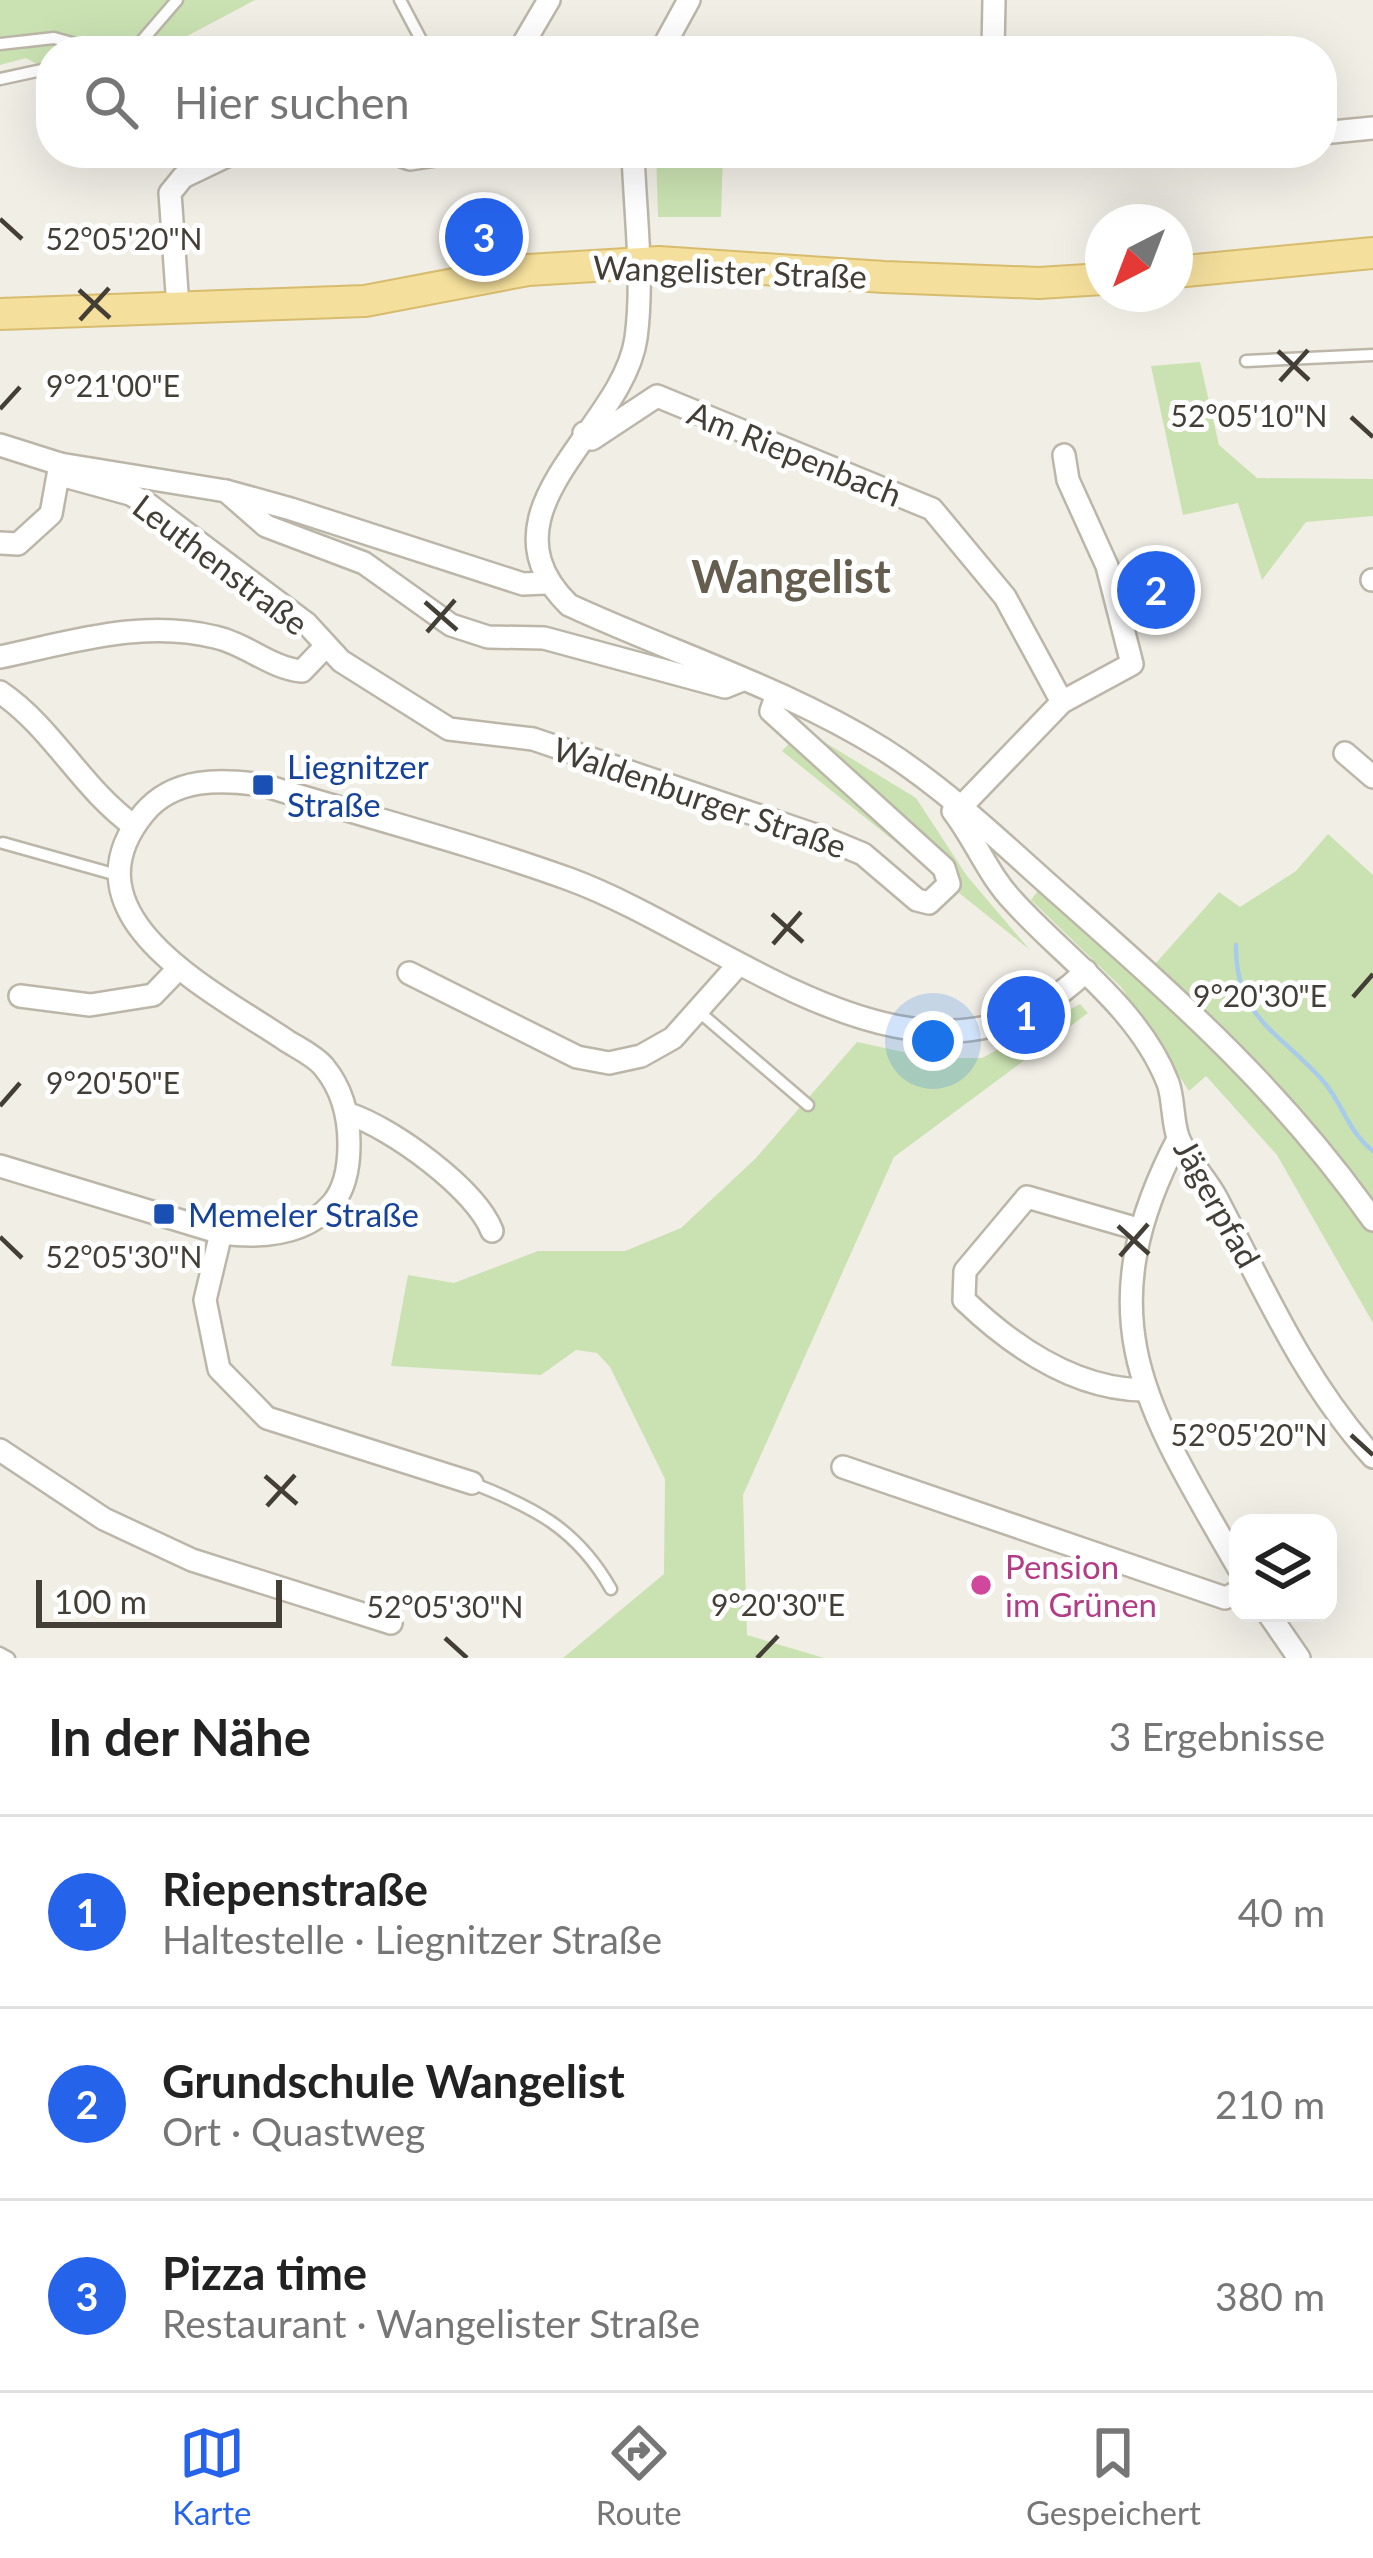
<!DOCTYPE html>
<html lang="de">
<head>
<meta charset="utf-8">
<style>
	body { margin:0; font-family:Lato,sans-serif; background:#f6f6f6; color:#222 }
	.controls { position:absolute; right:36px; bottom:36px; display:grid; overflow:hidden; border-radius:24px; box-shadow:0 12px 48px #0002 }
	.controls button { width:108px; height:108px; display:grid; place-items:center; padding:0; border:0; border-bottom:3px solid #e0e0e0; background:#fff; color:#222; font:60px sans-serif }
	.compass { position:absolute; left:1085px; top:204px; width:108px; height:108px; border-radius:50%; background:#fff; box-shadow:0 12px 48px #0002; rotate:222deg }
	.scale { position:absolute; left:36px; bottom:30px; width:246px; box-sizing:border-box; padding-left:12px; border:6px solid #433e36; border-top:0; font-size:33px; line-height:42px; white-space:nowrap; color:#433e36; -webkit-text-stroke:9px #fff; paint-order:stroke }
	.you { position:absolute; left:933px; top:1041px; width:42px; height:42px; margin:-30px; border:9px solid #fff; border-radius:50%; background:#1a73e8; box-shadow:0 0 0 18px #1a73e833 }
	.badge { display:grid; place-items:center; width:78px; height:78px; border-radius:50%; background:#2563eb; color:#fff; font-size:39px; font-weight:700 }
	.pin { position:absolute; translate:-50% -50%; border:6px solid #fff; box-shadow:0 3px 12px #0006 }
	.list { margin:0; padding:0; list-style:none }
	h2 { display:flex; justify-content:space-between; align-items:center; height:156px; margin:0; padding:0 48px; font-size:51px }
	h2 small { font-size:39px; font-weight:400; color:#767676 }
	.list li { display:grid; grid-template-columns:78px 1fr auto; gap:36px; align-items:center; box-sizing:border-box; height:192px; padding:0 48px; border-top:3px solid #e0e0e0 }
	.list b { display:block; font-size:45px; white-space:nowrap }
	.list p { margin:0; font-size:39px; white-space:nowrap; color:#767676 }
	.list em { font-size:39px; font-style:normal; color:#767676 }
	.icon { flex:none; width:66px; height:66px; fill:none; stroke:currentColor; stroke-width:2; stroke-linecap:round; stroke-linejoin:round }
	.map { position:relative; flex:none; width:1373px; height:1658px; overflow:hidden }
	.search { position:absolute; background:#fff; box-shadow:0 12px 48px #0002; left:36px; right:36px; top:36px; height:132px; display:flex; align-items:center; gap:30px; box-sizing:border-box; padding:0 42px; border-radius:48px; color:#767676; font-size:45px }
	.sheet { height:732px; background:#fff }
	nav { display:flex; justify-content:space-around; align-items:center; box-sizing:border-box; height:168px; border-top:3px solid #e0e0e0; background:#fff; font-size:33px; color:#767676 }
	nav a { display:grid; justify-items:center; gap:6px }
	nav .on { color:#2563eb }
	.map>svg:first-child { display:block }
	.green { fill:#cae2b2 }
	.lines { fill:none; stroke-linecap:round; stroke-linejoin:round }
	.stream { stroke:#a7cbe9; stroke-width:4.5 }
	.lane-casing { stroke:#bcb6a9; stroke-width:15 }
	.street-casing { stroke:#bcb6a9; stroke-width:26 }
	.primary-casing { stroke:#d7bc6e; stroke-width:34 }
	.lane { stroke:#fff; stroke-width:10 }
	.street { stroke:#fff; stroke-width:21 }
	.primary { stroke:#f4df9c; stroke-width:30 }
	.ticks { fill:none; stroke:#433e36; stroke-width:4.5 }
	.transit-dot { fill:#1a4fb4; stroke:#fff; stroke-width:4.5 }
	.hotel-dot { fill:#d1479c; stroke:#fff; stroke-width:4.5 }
	.labels { text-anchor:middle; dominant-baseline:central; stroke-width:10; stroke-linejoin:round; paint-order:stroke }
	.street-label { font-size:33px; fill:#433e36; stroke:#fff }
	.transit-label { font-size:33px; fill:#164399; stroke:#fff; text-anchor:start }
	.hotel-label { font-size:33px; fill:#b23c85; stroke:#fff; text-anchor:start }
	.district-label { font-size:45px; font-weight:bold; fill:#655d4e; stroke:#fff }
	.ticks-label { font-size:30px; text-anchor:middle; fill:#433e36; stroke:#fff; stroke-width:10; stroke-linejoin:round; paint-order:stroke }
</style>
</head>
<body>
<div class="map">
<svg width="1373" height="1658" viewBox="0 0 1373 1658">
	<rect width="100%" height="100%" fill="#f1eee6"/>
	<!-- green -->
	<g class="green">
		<polygon points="0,0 255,0 159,51 51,51 51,72 26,58 0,65"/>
		<polygon points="656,153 723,153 721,217 658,217"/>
		<polygon points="1200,362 1219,445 1257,478 1373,479 1373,516 1306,522 1262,580 1238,503 1183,515 1151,366"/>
		<polygon points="803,729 916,798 967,876 1030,950 782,751"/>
		<polygon points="1328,834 1373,875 1373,1209 1148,972 1219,892 1240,907 1296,871"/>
		<polygon points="1039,889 1249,1075 1315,1149 1373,1232 1373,1323 1277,1155 1206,1076 1189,1091 1121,987 1031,900"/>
		<polygon points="1080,1004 1088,1013 894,1157 743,1495 747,1635 824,1658 563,1658 664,1574 665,1479 610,1367 597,1353 576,1350 541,1375 391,1366 408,1275 454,1283 538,1251 625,1251 681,1228 755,1159 857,1042 931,1058 982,1058"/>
	</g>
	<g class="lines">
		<!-- stream -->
		<path class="stream" d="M1236,945c-1,75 47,89 88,137 18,21 25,51 49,69"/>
		<!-- lane casing -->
		<g class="lane-casing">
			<g id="lane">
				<polyline points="400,0 427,51"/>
				<polyline points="0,44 54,38 101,51"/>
				<polyline points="119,51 140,43 177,0"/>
				<polyline points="0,79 51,68"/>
				<polyline points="1246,361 1373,355"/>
				<polyline points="3,843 117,875"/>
				<polyline points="697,1010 808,1105"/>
				<path d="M472,1483c62,24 105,46 139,106"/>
				<polyline points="0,1653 9,1658"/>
			</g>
		</g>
		<!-- street casing -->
		<g class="street-casing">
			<g id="street">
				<polyline points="519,51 549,0"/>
				<polyline points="661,51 689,0"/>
				<polyline points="993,51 994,0"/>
				<polyline points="1322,133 1373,128"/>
				<polyline points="394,153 410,159 449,153"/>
				<path d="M633,153c2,60 11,125 3,185 -13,92 -163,173 -67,267 104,48 216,83 314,144 66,42 124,99 182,150 117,104 217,192 308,321"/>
				<polyline points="178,307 170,193 183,177 233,153"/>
				<polyline points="584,433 592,439 657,396 932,509 1005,597 1062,702"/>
				<polyline points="0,445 60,464 226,491 291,509 523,584 546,583"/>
				<polyline points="60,464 68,477 130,494 149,505 307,624 341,661 449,729 533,739 827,839 863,854 917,900 929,903 949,884 944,868 771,711 777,694"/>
				<polyline points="226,491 266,526 364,563 451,625 488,637 544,638 725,687 740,681"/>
				<polyline points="0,543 18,544 51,514 60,464"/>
				<polyline points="1372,580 1373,580"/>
				<path d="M0,657c72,-15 142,-38 215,-20 32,7 55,31 87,34l24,-25"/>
				<path d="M0,692c53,36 81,96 134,134"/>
				<polyline points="1345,753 1373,777"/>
				<polyline points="960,808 1062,702 1132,664 1107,566 1068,480 1064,455"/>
				<path d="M953,811c23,30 35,64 61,91 52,57 125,106 154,181 6,17 4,37 10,54 8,22 28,41 39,62 47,90 87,182 156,258"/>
				<polyline points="409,973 577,1057 609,1063 641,1056 673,1038 738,965"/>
				<polyline points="20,996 90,1005 153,995 179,968"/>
				<path d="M349,1114c43,14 127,75 143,117"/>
				<path d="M1178,1139c-94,180 -32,268 60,428"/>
				<path d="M0,1166l221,67c39,5 83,3 111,-29 14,-16 17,-40 17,-60 0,-28 -7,-55 -25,-77 -9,-11 -26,-19 -37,-26 -72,-49 -228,-124 -143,-228 30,-36 77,-34 119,-28 101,31 206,58 306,94 161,59 357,248 517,92"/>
				<path d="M1138,1229l-111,-32 -62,74 -1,29c48,46 111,89 179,90"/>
				<polyline points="221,1233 205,1300 219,1369 267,1418 472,1483"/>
				<polyline points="0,1450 104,1519 192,1560 391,1623"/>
				<polyline points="843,1467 1225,1598 1238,1592"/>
				<polyline points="1268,1613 1299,1658"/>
			</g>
		</g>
		<!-- primary casing -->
		<g class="primary-casing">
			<g id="primary">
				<polyline points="1175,272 1373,253"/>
				<polyline points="0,314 365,301 528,270 659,262 884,277 1039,283 1103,279"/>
			</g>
		</g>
		<!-- lane -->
		<use href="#lane" class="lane"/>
		<!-- street -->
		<use href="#street" class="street"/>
		<!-- primary -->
		<use href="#primary" class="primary"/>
	</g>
	<!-- ticks -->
	<path class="ticks" d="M0,219l22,20M79,290l31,28M80,320l29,-32M1278,351l31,29M1280,381l28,-31M0,409l20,-22M1351,417l22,20M425,602l32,28M427,632l28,-32M772,914l31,28M773,944l28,-32M1353,997l20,-23M0,1106l20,-23M1118,1226l31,28M0,1237l22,21M1120,1256l28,-32M1351,1435l22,20M265,1476l32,28M267,1506l28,-31M445,1638l22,20M757,1658l21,-22"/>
	<!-- markers -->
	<g class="transit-dot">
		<rect x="251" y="773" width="24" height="24" rx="6"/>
		<rect x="152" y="1202" width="24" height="24" rx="6"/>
	</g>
	<circle class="hotel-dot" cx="981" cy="1585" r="12"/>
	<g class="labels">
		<!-- street labels -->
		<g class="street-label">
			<text transform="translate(730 271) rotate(2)">Wangelister Straße</text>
			<text transform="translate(795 453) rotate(22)">Am Riepenbach</text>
			<text transform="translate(221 564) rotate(37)">Leuthenstraße</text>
			<text transform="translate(700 797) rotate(19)">Waldenburger Straße</text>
			<text transform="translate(1218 1203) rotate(61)">Jägerpfad</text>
		</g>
		<!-- transit labels -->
		<g class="transit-label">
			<text x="287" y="766">Liegnitzer<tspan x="287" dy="38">Straße</tspan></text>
			<text x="188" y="1214">Memeler Straße</text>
		</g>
		<!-- hotel labels -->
		<g class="hotel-label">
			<text x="1005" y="1566">Pension<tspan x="1005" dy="38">im Grünen</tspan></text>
		</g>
		<!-- district labels -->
		<g class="district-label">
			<text x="791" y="576">Wangelist</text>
		</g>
	</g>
	<g class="ticks-label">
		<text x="124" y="250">52°05'20"N</text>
		<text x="113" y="397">9°21'00"E</text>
		<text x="1249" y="427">52°05'10"N</text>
		<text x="1260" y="1007">9°20'30"E</text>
		<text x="113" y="1094">9°20'50"E</text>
		<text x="124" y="1268">52°05'30"N</text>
		<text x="1249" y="1446">52°05'20"N</text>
		<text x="778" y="1616">9°20'30"E</text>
		<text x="445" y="1618">52°05'30"N</text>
	</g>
</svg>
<div class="controls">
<button><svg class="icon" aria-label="layers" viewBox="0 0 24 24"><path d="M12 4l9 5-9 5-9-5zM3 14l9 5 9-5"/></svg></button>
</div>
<svg class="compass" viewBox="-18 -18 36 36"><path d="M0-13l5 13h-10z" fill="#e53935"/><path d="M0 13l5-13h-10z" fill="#767676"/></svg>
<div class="scale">100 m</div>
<div class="you"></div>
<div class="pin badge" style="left:1026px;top:1015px">1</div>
<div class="pin badge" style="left:1156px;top:590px">2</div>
<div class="pin badge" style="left:484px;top:237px">3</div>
<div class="search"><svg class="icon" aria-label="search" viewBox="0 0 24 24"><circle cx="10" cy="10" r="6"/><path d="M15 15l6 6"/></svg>Hier suchen</div>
</div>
<section class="sheet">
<h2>In der Nähe<small>3 Ergebnisse</small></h2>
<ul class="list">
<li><span class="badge">1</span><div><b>Riepenstraße</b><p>Haltestelle · Liegnitzer Straße</p></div><em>40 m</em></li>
<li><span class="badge">2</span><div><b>Grundschule Wangelist</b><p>Ort · Quastweg</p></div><em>210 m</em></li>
<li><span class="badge">3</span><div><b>Pizza time</b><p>Restaurant · Wangelister Straße</p></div><em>380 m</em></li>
</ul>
</section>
<nav>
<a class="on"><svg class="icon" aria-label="map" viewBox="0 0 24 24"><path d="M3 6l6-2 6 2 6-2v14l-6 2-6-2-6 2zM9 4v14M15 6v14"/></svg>Karte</a>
<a><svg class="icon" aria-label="directions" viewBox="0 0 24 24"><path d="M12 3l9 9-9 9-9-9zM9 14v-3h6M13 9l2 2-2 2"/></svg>Route</a>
<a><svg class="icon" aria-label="saved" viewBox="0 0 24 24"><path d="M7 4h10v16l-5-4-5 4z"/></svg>Gespeichert</a>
</nav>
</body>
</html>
